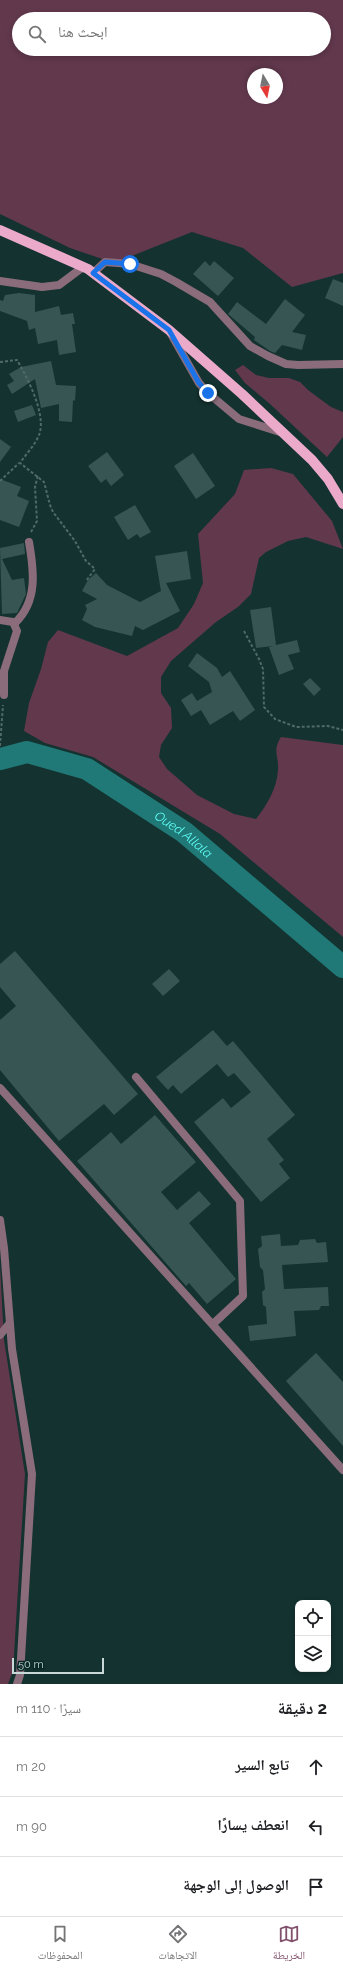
<!DOCTYPE html>
<html lang="ar">
<head>
<meta charset="utf-8">
<style>
	body { margin:0; font-family:Raleway,"Noto Naskh Arabic",sans-serif; background:#f6f6f6; color:#202124; direction:rtl }
	.controls { position:absolute; right:12px; bottom:12px; display:grid; overflow:hidden; border-radius:8px; box-shadow:0 2px 6px #0003 }
	.controls button { width:36px; height:36px; display:grid; place-items:center; padding:0; border:0; border-bottom:1px solid #e0e0e0; background:#fff; color:#202124; font:20px sans-serif }
	.compass { position:absolute; left:247px; top:68px; width:36px; height:36px; border-radius:50%; background:#fff; box-shadow:0 2px 6px #0003; rotate:170deg }
	.scale { position:absolute; left:12px; bottom:10px; width:92px; box-sizing:border-box; padding-left:4px; border:2px solid #c7d8d7; border-top:0; font-size:11px; line-height:14px; white-space:nowrap; color:#c7d8d7; -webkit-text-stroke:3px #082826; paint-order:stroke }
	.stop { position:absolute; width:12px; height:12px; margin:-9px; border:3px solid #1a73e8; border-radius:50%; background:#fff }
	.stop.end { background:#1a73e8; border-color:#fff; box-shadow:0 1px 4px #0008 }
	.list { margin:0; padding:0; list-style:none }
	h2 { display:flex; justify-content:space-between; align-items:center; height:52px; margin:0; padding:0 16px; font-size:17px }
	h2 small { font-size:13px; font-weight:400; color:#757577 }
	.list li { display:grid; grid-template-columns:26px 1fr auto; gap:12px; align-items:center; box-sizing:border-box; height:60px; padding:0 16px; border-top:1px solid #e0e0e0 }
	.list b { display:block; font-size:15px; white-space:nowrap }
	.list em { font-size:13px; font-style:normal; color:#757577 }
	.icon { flex:none; width:22px; height:22px; fill:none; stroke:currentColor; stroke-width:2; stroke-linecap:round; stroke-linejoin:round }
	.map { position:relative; flex:none; width:343px; height:1684px; overflow:hidden; direction:ltr }
	.search { position:absolute; background:#fff; box-shadow:0 2px 6px #0003; left:12px; right:12px; top:12px; height:44px; display:flex; align-items:center; gap:10px; box-sizing:border-box; padding:0 14px; border-radius:22px; color:#757577; font-size:15px }
	.sheet { height:232px; background:#fff }
	nav { display:flex; justify-content:space-around; align-items:center; box-sizing:border-box; height:56px; border-top:1px solid #e0e0e0; background:#fff; font-size:11px; color:#757577 }
	nav a { display:grid; justify-items:center; gap:2px }
	nav .on { color:#82526d }
	.map>svg:first-child { display:block }
	.green { fill:#62384d; fill-rule:evenodd }
	.lines { fill:none; stroke-linecap:round; stroke-linejoin:round }
	.river { stroke:#207976; stroke-width:22 }
	.building { fill:#375553 }
	.path { stroke:#506a68; stroke-width:2; stroke-dasharray:3 2; stroke-linecap:butt }
	.street { stroke:#8b6c7b; stroke-width:8 }
	.primary { stroke:#ebaaca; stroke-width:10 }
	.route { stroke:#1a73e8; stroke-width:5 }
	.labels { text-anchor:middle; dominant-baseline:central; stroke-width:3; stroke-linejoin:round; paint-order:stroke }
	.water-label { font-size:13px; font-style:italic; fill:#5dfbf4; stroke:#082826 }
</style>
</head>
<body>
<div class="map">
<svg width="343" height="1684" viewBox="0 0 343 1684">
	<rect width="100%" height="100%" fill="#133230"/>
	<!-- green -->
	<g class="green">
		<path d="M0,0h343v273l-51,14 -49,-39 -51,-16 -78,31 -44,-15 -70,-34zM19,19h305v30h-305zM253,74h24v24h-24z"/>
		<polygon points="243,365 256,375 269,378 289,378 300,382 308,390 331,407 343,412 343,437 327,457 270,404 245,383 235,370"/>
		<path d="M271,468l22,6 39,47 11,28 -37,-12 -18,4 -22,11 -7,6 -8,36 -13,13 -22,15 -45,39 -10,16v16l10,15 1,20 -11,17 -2,12 8,12 30,26 37,19 22,5c11,-14 21,-31 22,-49 1,-14 -6,-19 3,-33l62,8v192l-123,-103 -127,-77 -48,-14 -21,-12 5,-28 12,-34 7,-27 10,-12 69,26 51,-28 16,-24 9,-21 -5,-49 37,-40 9,-24z"/>
		<polygon points="0,1265 4,1340 25,1474 13,1671 8,1684 0,1684"/>
	</g>
	<g class="lines">
		<!-- river -->
		<path class="river" id="s1" d="M0,759l27,-7 60,17 97,63 159,135"/>
	</g>
	<!-- building -->
	<g class="building">
		<polygon points="205,261 210,266 214,261 234,278 218,296 193,274"/>
		<polygon points="333,279 343,283 343,306 325,298"/>
		<polygon points="19,293 35,295 35,312 59,306 61,315 73,313 75,324 72,324 76,352 59,355 57,340 38,344 35,328 29,330 27,321 0,311 0,300 3,301 5,295"/>
		<polygon points="285,299 305,315 292,332 306,335 302,350 282,345 275,353 270,351 254,340 255,337 228,314 237,302 266,324"/>
		<polygon points="51,361 56,385 76,386 75,401 73,400 72,422 59,421 59,404 41,408 35,379 12,394 7,385 14,381 9,374 21,367"/>
		<polygon points="32,405 36,415 18,422 14,411"/>
		<polygon points="0,439 11,447 0,462"/>
		<polygon points="107,452 124,475 111,486 106,479 101,483 88,466"/>
		<polygon points="193,453 215,486 196,499 174,466"/>
		<polygon points="0,479 21,487 17,496 29,501 19,527 0,520"/>
		<polygon points="135,505 151,532 140,538 137,534 128,540 114,517"/>
		<polygon points="24,543 25,554 2,559 12,580 24,578 26,594 17,613 2,614 0,548"/>
		<polygon points="187,551 191,579 166,583 180,611 143,630 135,626 132,636 95,627 82,620 87,609 85,605 97,599 82,591 88,580 96,573 107,585 140,602 161,591 155,556"/>
		<polygon points="271,607 276,645 297,640 300,652 288,655 294,669 279,675 269,647 273,646 256,648 250,610"/>
		<polygon points="197,653 217,668 222,677 230,671 255,710 240,721 233,711 210,725 201,710 191,716 181,700 192,693 197,701 212,692 209,682 188,666"/>
		<polygon points="310,678 321,689 314,696 303,684"/>
		<polygon points="15,951 138,1094 114,1115 104,1104 59,1141 0,1070 0,1020 16,1006 0,987 0,964"/>
		<polygon points="169,969 180,981 163,996 152,984"/>
		<polygon points="213,1030 227,1046 233,1041 295,1115 267,1139 284,1160 279,1164 290,1178 261,1202 194,1122 223,1098 231,1108 251,1092 234,1073 228,1077 217,1064 181,1094 173,1085 168,1090 156,1077"/>
		<polygon points="155,1115 196,1162 161,1192 177,1210 199,1191 211,1204 189,1223 236,1279 207,1304 189,1283 186,1286 77,1161 111,1132 121,1144"/>
		<polygon points="280,1234 281,1246 298,1245 300,1240 315,1239 317,1243 326,1242 328,1262 282,1265 284,1289 328,1287 329,1306 321,1306 319,1310 294,1311 296,1336 250,1341 248,1326 267,1324 266,1307 263,1305 262,1292 265,1289 263,1270 260,1267 258,1249 262,1246 261,1236"/>
		<polygon points="316,1353 343,1382 343,1446 286,1381"/>
	</g>
	<g class="lines">
		<!-- path -->
		<g class="path">
			<path d="M0,362l17,-2c10,17 30,55 22,75 -4,10 -13,19 -19,28l24,19 6,23 3,7 22,29 11,20 9,8 -9,12"/>
			<polyline points="0,481 19,463"/>
			<polyline points="31,532 37,521 35,487 38,475"/>
			<polyline points="244,631 259,659 263,669 264,707 275,719 296,727 328,726 343,730"/>
			<polyline points="0,746 3,705"/>
		</g>
		<!-- street -->
		<g class="street">
			<polyline points="93,273 105,262 130,264 161,274 176,282 210,302 250,346 268,356 286,364 298,365 343,364"/>
			<polyline points="0,281 42,287 59,285 83,267"/>
			<polyline points="171,334 199,383 208,393 239,419 283,433"/>
			<polyline points="0,620 13,622 17,631 4,671 4,695"/>
			<path d="M15,623c23,-22 19,-52 14,-81"/>
			<polyline points="136,1077 240,1201 243,1296 213,1324"/>
			<polyline points="0,1088 343,1470"/>
			<polyline points="0,1220 4,1248 12,1349 32,1474 20,1675 17,1684"/>
			<polyline points="0,1335 9,1324"/>
		</g>
		<!-- primary -->
		<polyline class="primary" points="0,230 88,269 169,330 242,394 312,460 328,479 343,504"/>
	</g>
	<g class="lines">
		<!-- route -->
		<polyline class="route" points="130,264 105,262 93,273 169,330 199,383 208,393"/>
	</g>
	<g class="labels">
		<!-- water labels -->
		<g class="water-label">
			<text stroke="none"><textPath href="#s1" startOffset="207">Oued Allala</textPath></text>
		</g>
	</g>
</svg>
<div class="controls">
<button><svg class="icon" aria-label="locate" viewBox="0 0 24 24"><circle cx="12" cy="12" r="6"/><path d="M12 2v4M12 18v4M2 12h4M18 12h4"/></svg></button>
<button><svg class="icon" aria-label="layers" viewBox="0 0 24 24"><path d="M12 4l9 5-9 5-9-5zM3 14l9 5 9-5"/></svg></button>
</div>
<svg class="compass" viewBox="-18 -18 36 36"><path d="M0-13l5 13h-10z" fill="#e53935"/><path d="M0 13l5-13h-10z" fill="#757577"/></svg>
<div class="scale">50 m</div>
<div class="stop" style="left:130px;top:264px"></div>
<div class="stop end" style="left:208px;top:393px"></div>
<div class="search"><svg class="icon" aria-label="search" viewBox="0 0 24 24"><circle cx="10" cy="10" r="6"/><path d="M15 15l6 6"/></svg>ابحث هنا</div>
</div>
<section class="sheet">
<h2>2 دقيقة<small>سيرًا · 110 m</small></h2>
<ul class="list">
<li><svg class="icon" aria-label="ahead" viewBox="0 0 24 24"><path d="M12 20V5M6 11l6-6 6 6"/></svg><div><b>تابع السير</b></div><em>20 m</em></li>
<li><svg class="icon" aria-label="left" viewBox="0 0 24 24"><path d="M17 20v-9H6M10 6l-5 5 5 5"/></svg><div><b>انعطف يسارًا</b></div><em>90 m</em></li>
<li><svg class="icon" aria-label="arrive" viewBox="0 0 24 24"><path d="M6 21V4h12l-3 4 3 4H6"/></svg><div><b>الوصول إلى الوجهة</b></div></li>
</ul>
</section>
<nav>
<a class="on"><svg class="icon" aria-label="map" viewBox="0 0 24 24"><path d="M3 6l6-2 6 2 6-2v14l-6 2-6-2-6 2zM9 4v14M15 6v14"/></svg>الخريطة</a>
<a><svg class="icon" aria-label="directions" viewBox="0 0 24 24"><path d="M12 3l9 9-9 9-9-9zM9 14v-3h6M13 9l2 2-2 2"/></svg>الاتجاهات</a>
<a><svg class="icon" aria-label="saved" viewBox="0 0 24 24"><path d="M7 4h10v16l-5-4-5 4z"/></svg>المحفوظات</a>
</nav>
</body>
</html>
